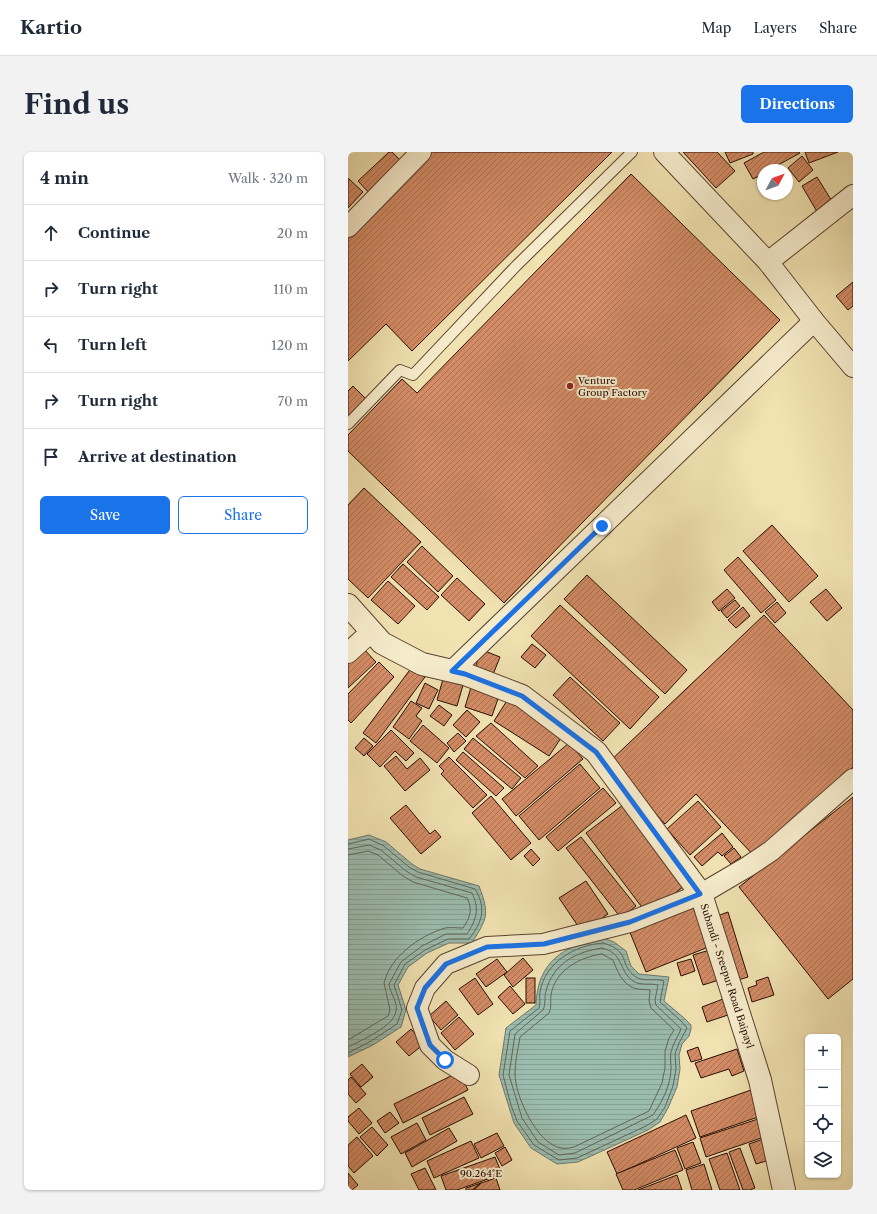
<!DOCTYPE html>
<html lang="en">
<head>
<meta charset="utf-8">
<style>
	body { margin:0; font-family:"Libre Caslon Text",serif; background:#f2f2f3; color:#1f2937 }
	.controls { position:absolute; right:12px; bottom:12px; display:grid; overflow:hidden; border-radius:6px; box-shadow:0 1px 3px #0004 }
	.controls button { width:36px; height:36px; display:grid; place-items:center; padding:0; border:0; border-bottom:1px solid #e0e1e3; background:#fff; color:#1f2937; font:20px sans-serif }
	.compass { position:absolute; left:409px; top:12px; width:36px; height:36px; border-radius:50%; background:#fff; box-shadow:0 1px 3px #0004; rotate:49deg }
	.stop { position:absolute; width:12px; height:12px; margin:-9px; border:3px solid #1a73e8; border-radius:50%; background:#fff }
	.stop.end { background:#1a73e8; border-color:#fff; box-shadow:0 1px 4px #0008 }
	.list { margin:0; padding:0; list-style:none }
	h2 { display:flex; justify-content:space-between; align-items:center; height:52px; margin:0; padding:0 16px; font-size:17px }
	h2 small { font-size:13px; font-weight:400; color:#747a83 }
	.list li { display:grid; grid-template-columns:26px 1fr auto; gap:12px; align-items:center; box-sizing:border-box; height:56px; padding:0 16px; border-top:1px solid #e0e1e3 }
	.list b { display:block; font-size:15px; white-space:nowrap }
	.list em { font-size:13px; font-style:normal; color:#747a83 }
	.actions { display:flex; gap:8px; padding:12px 16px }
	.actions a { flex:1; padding:9px 0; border:1px solid #1a73e8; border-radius:6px; text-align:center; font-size:14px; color:#1a73e8 }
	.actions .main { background:#1a73e8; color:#fff }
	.icon { flex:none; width:22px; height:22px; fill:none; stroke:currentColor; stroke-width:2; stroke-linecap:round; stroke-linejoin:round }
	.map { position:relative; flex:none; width:505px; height:1038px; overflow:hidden; border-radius:6px }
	header { display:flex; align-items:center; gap:24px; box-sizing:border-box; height:56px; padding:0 20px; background:#fff; border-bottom:1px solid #e0e1e3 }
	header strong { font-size:19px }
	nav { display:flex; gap:22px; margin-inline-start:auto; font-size:14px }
	.intro { display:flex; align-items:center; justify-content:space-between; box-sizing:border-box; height:96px; padding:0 24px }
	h1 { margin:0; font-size:28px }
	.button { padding:10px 18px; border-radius:6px; background:#1a73e8; color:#fff; font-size:14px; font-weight:700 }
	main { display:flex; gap:24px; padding:0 24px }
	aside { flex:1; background:#fff; border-radius:6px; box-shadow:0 1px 3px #0004 }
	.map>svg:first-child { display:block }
	.water { fill:url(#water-rules); stroke:#6e766a }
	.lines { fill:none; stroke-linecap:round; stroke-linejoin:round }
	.shore { stroke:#626459; stroke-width:1 }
	.building { fill:url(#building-hatch); stroke:#2a0c03 }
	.service-casing { stroke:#5c422e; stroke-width:12 }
	.minor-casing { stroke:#5c422e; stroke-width:22 }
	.tertiary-casing { stroke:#5c422e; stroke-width:24 }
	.service { stroke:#f6eccc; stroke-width:10 }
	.minor { stroke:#f6eccc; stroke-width:20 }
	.tertiary { stroke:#f6eccc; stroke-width:22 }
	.route { stroke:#1a73e8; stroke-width:5 }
	.ticks { fill:none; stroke:#2a0c03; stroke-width:1.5 }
	.poi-dot { fill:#8f2418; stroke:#f6eccc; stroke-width:1.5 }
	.labels { text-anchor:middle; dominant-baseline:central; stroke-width:4; stroke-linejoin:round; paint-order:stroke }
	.poi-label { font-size:10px; fill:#2a0c03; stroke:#f6eccc; text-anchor:start }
	.street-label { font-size:10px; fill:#2a0c03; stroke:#f6eccc }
	.ticks-label { font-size:10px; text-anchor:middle; fill:#2a0c03; stroke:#f6eccc; stroke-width:4; stroke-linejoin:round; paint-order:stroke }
</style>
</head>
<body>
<header>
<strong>Kartio</strong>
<nav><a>Map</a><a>Layers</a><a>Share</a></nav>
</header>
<div class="intro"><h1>Find us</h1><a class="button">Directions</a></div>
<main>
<aside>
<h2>4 min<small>Walk · 320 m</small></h2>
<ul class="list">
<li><svg class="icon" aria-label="ahead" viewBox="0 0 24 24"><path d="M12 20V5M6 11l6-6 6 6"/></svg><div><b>Continue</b></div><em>20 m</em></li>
<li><svg class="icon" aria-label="right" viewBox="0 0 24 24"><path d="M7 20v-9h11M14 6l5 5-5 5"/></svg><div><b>Turn right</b></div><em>110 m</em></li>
<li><svg class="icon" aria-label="left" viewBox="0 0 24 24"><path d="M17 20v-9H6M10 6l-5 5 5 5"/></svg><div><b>Turn left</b></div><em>120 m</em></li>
<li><svg class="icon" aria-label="right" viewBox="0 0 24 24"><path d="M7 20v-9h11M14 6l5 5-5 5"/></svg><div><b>Turn right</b></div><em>70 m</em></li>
<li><svg class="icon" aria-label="arrive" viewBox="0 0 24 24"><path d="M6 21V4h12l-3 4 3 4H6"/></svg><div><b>Arrive at destination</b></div></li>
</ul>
<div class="actions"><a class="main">Save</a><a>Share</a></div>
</aside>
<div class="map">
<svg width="505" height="1038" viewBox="0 0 505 1038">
	<defs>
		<pattern id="water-rules" width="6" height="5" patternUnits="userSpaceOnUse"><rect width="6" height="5" fill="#9bbdaf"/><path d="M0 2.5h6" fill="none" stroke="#86a195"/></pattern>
		<pattern id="building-hatch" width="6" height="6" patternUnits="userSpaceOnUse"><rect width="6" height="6" fill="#d38c66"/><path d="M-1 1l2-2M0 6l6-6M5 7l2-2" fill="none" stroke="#ab7152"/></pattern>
	</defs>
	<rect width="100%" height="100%" fill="#f1e2b1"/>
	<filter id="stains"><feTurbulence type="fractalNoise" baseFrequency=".005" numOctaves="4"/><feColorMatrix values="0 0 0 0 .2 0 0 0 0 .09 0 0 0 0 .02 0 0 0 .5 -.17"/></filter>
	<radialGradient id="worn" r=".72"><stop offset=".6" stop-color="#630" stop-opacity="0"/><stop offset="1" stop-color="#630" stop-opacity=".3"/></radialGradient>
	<!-- water -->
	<g class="water">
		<path d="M21,683l17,7 26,22 8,5 59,17c11,29 8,32 -7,57h-23l-22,10 -19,14 -10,18 8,25 -5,17 -28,18 -25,12v-217z"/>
		<path d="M255,786l11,4 12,9 5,15 8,8 30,3 -5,24 20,17 7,7v4l-2,7 -7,8 -3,11 1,14 -3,18 -9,21 -8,14 -12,8 -70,32 -21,2 -26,-16 -17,-25 -15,-48 7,-47 30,-23c1,-42 27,-60 67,-67z"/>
	</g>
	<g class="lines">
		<!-- shore -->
		<g class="shore">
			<path d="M0,692l21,-5 15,7 25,21 9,5 57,17c12,20 7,33 -6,50h-21l-23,11 -20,14 -11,21 8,25 -5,14 -26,17 -23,12"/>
			<path d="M0,697l21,-4 12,5 25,21 10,6 56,16c8,16 4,27 -5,41h-21l-24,12 -21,16 -12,22c1,9 9,18 7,27 -2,16 -35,29 -48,36"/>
			<path d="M0,703l20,-4 10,4 25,21 10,6 54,16c6,11 3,20 -4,30 -6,0 -13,-1 -18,0 -26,8 -55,29 -61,55l6,27 -2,6 -40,24"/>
			<path d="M255,791c29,8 15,22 33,34 7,5 20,1 28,4l-4,21 21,19 6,7 -8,15 -4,11 1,15 -3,17 -8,21 -8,12 -11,7 -69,32 -18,2 -25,-15 -17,-24 -6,-16 -8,-30 7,-44 29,-23c2,-5 0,-11 1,-16 5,-30 35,-47 63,-49z"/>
			<path d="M254,796c22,5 16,22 31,33 7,5 18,2 25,4l-3,15 1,5 25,24c-3,8 -8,14 -10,23 -1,5 0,11 0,16 0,17 -9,34 -18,47l-78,38 -16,2 -21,-13 -16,-24 -13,-43 6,-41 28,-24c3,-6 1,-12 3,-19 7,-27 29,-39 56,-43z"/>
			<path d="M254,802l11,6c4,10 9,24 21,28 5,2 11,1 16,2l-1,11 2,7 23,22 -5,8 -4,13v17l-3,15 -13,28 -75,36c-4,1 -9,2 -13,1 -24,-4 -46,-52 -46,-74 0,-13 3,-25 5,-37l29,-24c3,-6 1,-12 2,-18 4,-25 29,-38 51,-41z"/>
		</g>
	</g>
	<!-- building -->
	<g class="building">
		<polygon points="41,0 44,0 56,12 23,43 10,29"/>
		<polygon points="84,0 264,0 64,199 38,172 0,209 0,83"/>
		<polygon points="335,0 369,0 387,19 368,36"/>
		<polygon points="377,0 405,0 405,2 382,11"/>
		<polygon points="416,0 451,0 452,1 421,18 415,18 415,22 405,27 396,11"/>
		<polygon points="457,0 490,0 461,11"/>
		<polygon points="454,4 465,18 451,30 440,16"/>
		<polygon points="283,22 432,168 156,451 0,299 0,283 54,227 69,241"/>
		<polygon points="469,25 487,54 471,63 454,34"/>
		<polygon points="0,26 15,40 0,56"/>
		<polygon points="505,130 505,154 500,158 488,144"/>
		<polygon points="5,234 20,249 0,267 0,239"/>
		<polygon points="16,336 73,390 20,446 0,427 0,353"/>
		<polygon points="424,373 470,424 441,450 395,399"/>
		<polygon points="74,394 105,424 90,440 59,410"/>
		<polygon points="390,405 428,448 413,461 376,418"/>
		<polygon points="55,412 91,445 79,458 43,425"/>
		<polygon points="239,423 339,518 317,542 216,447"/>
		<polygon points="109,426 137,452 121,469 93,443"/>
		<polygon points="40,429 67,454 50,472 23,448"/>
		<polygon points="379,437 387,446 371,459 364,450"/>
		<polygon points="478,437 494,456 479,469 462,450"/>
		<polygon points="387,448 392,454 379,466 373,459"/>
		<polygon points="429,450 438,461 427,471 417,460"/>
		<polygon points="212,453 311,545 282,577 183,484"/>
		<polygon points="395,455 402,464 388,476 380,468"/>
		<polygon points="416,463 505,558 505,615 408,706 348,642 317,672 260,611"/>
		<polygon points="184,492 198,503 187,516 173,505"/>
		<polygon points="13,494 28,510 0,536 0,506"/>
		<polygon points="134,498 152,505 144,525 126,518"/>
		<polygon points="31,510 46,525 3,571 0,568 0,542"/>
		<polygon points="64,515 77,525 28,591 15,581"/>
		<polygon points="222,525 272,571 255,589 205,543"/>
		<polygon points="95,527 115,533 109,554 89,548"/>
		<polygon points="77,531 90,538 81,557 68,551"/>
		<polygon points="124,532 152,541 144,564 117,555"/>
		<polygon points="160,547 215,583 201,604 146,569"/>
		<polygon points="63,549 74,556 68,564 74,569 61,587 45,575"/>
		<polygon points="91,553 104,563 96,574 82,564"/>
		<polygon points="119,558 132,570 118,585 105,573"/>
		<polygon points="143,571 190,614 177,626 128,584"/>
		<polygon points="75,573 101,596 89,611 62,589"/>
		<polygon points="43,578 66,601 58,609 47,599 32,615 19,602"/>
		<polygon points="110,581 118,589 106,600 99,591"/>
		<polygon points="16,586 25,594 16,604 7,596"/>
		<polygon points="125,586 173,626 164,637 116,597"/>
		<polygon points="221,591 235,607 168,664 154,647"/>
		<polygon points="115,600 156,636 148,644 108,608"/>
		<polygon points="48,604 59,617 72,606 82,618 57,639 36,614"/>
		<polygon points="101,605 139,643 125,656 93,622 96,619 91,614"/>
		<polygon points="232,612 252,636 191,688 171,664"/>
		<polygon points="255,636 268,651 210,699 198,685"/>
		<polygon points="143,644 183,691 163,708 124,661"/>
		<polygon points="505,645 505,827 480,847 391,735"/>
		<polygon points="350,649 373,675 342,703 319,677"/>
		<polygon points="58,653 82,682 87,678 93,685 73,702 42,666"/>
		<polygon points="275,653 335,735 299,762 238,681"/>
		<polygon points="374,681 385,695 374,704 370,700 354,714 346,705"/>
		<polygon points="233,685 288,754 273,766 218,696"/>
		<polygon points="386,696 393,705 383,712 376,704"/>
		<polygon points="183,697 192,707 185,714 176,704"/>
		<polygon points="238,729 260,762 234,780 211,746"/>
		<polygon points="345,748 363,794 298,820 279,773"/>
		<polygon points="380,760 400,825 390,828 369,764"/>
		<polygon points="365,797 374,827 355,833 345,803"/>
		<polygon points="175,806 185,818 165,835 156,823"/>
		<polygon points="149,807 159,820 138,835 128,822"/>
		<polygon points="343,807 347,819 333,824 329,811"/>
		<polygon points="420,825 426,843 404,850 400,836 409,833 408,829"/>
		<polygon points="127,826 145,852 130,863 111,837"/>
		<rect x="178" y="826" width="9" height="25"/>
		<polygon points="162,834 177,852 165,862 150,845"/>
		<polygon points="375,847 380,863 359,870 354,855"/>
		<polygon points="98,849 110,863 93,878 81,864"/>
		<polygon points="111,865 126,882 107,898 93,881"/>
		<polygon points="63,877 76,892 61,904 48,890"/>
		<polygon points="350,895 354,907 343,910 339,899"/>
		<polygon points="389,897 396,919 384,924 381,917 353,926 347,911"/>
		<polygon points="14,912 25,925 13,935 2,922"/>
		<polygon points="111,920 120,938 55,971 46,952"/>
		<polygon points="3,925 18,942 8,951 0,942 0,928"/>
		<polygon points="403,938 413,964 352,985 343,959"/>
		<polygon points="116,945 125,962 82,983 74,966"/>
		<polygon points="11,956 24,971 11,982 0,969 0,965"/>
		<polygon points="42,960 51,971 37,981 29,969"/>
		<polygon points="338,963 348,986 269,1022 259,1000"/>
		<polygon points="413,966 419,984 358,1005 352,986"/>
		<polygon points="69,971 78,988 53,1002 43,985"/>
		<polygon points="24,975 40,993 29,1004 12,985"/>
		<polygon points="101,976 109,989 64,1015 57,1001"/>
		<polygon points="149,981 156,994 133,1006 126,992"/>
		<polygon points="9,985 25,1004 6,1021 0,1014 0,993"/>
		<polygon points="418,986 425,1007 408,1012 401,992"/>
		<polygon points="123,989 131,1006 86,1026 79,1009"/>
		<polygon points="345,990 353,1011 337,1017 329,996"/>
		<polygon points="157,995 164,1008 154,1014 147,1001"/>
		<polygon points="392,996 407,1036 402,1038 395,1038 381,1000"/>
		<polygon points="327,998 335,1018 286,1038 275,1038 268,1022"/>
		<polygon points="379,1001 392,1038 372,1038 361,1007"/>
		<polygon points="147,1005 154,1022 109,1038 98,1038 93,1024"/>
		<polygon points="356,1012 364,1038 344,1038 338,1018"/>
		<polygon points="77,1016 88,1038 71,1038 63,1022"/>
		<polygon points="0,1021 10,1033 4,1038 0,1038"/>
		<polygon points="329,1023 334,1038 290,1038"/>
		<polygon points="148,1026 152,1038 118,1038 118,1036"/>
	</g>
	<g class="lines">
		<!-- service casing -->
		<g class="service-casing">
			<polyline id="service" points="0,272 52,218 65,223 168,114 284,0"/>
		</g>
		<!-- minor casing -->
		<g class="minor-casing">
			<g id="minor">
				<polyline points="316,0 420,110 466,169 505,215"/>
				<polyline points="0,75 73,0"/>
				<polyline points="420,110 505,43"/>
				<polyline points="0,501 23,480"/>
				<polyline points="104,519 466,169"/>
				<polyline points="121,923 97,908 82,893 69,856 77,836 98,812 139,795 195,792 282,770 353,742 399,715 423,699 505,627"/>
			</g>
		</g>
		<!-- tertiary casing -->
		<g class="tertiary-casing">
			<polyline id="tertiary" points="0,453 34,491 74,512 117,522 174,544 248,600 353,742 412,928 436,1038"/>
		</g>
		<!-- service -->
		<use href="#service" class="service"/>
		<!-- minor -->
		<use href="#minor" class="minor"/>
		<!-- tertiary -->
		<use href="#tertiary" class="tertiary"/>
	</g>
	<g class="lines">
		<!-- route -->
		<polyline class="route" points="97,908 82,893 69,856 77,836 98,812 139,795 196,792 282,770 352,742 248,600 174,544 117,522 104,519 254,374"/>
	</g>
	<!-- ticks -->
	<path class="ticks" d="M125,1038l8,-7"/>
	<!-- markers -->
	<circle class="poi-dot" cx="222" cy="234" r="4"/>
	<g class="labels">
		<!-- poi labels -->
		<g class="poi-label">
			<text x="230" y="228">Venture<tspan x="230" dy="12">Group Factory</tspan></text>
		</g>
		<!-- street labels -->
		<g class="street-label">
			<text transform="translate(379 824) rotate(72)">Subandi - Sreepur Road Baipayl</text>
		</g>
	</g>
	<g class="ticks-label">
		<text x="133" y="1025">90.264°E</text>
	</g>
	<rect width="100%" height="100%" filter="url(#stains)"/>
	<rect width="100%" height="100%" fill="url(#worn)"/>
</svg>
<div class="controls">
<button>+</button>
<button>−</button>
<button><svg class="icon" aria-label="locate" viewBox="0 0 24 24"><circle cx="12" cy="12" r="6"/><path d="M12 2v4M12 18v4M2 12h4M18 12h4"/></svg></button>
<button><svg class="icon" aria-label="layers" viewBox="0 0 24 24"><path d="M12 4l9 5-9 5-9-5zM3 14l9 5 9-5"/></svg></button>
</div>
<svg class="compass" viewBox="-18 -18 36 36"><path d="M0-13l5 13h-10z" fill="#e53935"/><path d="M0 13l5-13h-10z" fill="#747a83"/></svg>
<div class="stop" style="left:97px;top:908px"></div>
<div class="stop end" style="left:254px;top:374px"></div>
</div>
</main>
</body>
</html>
